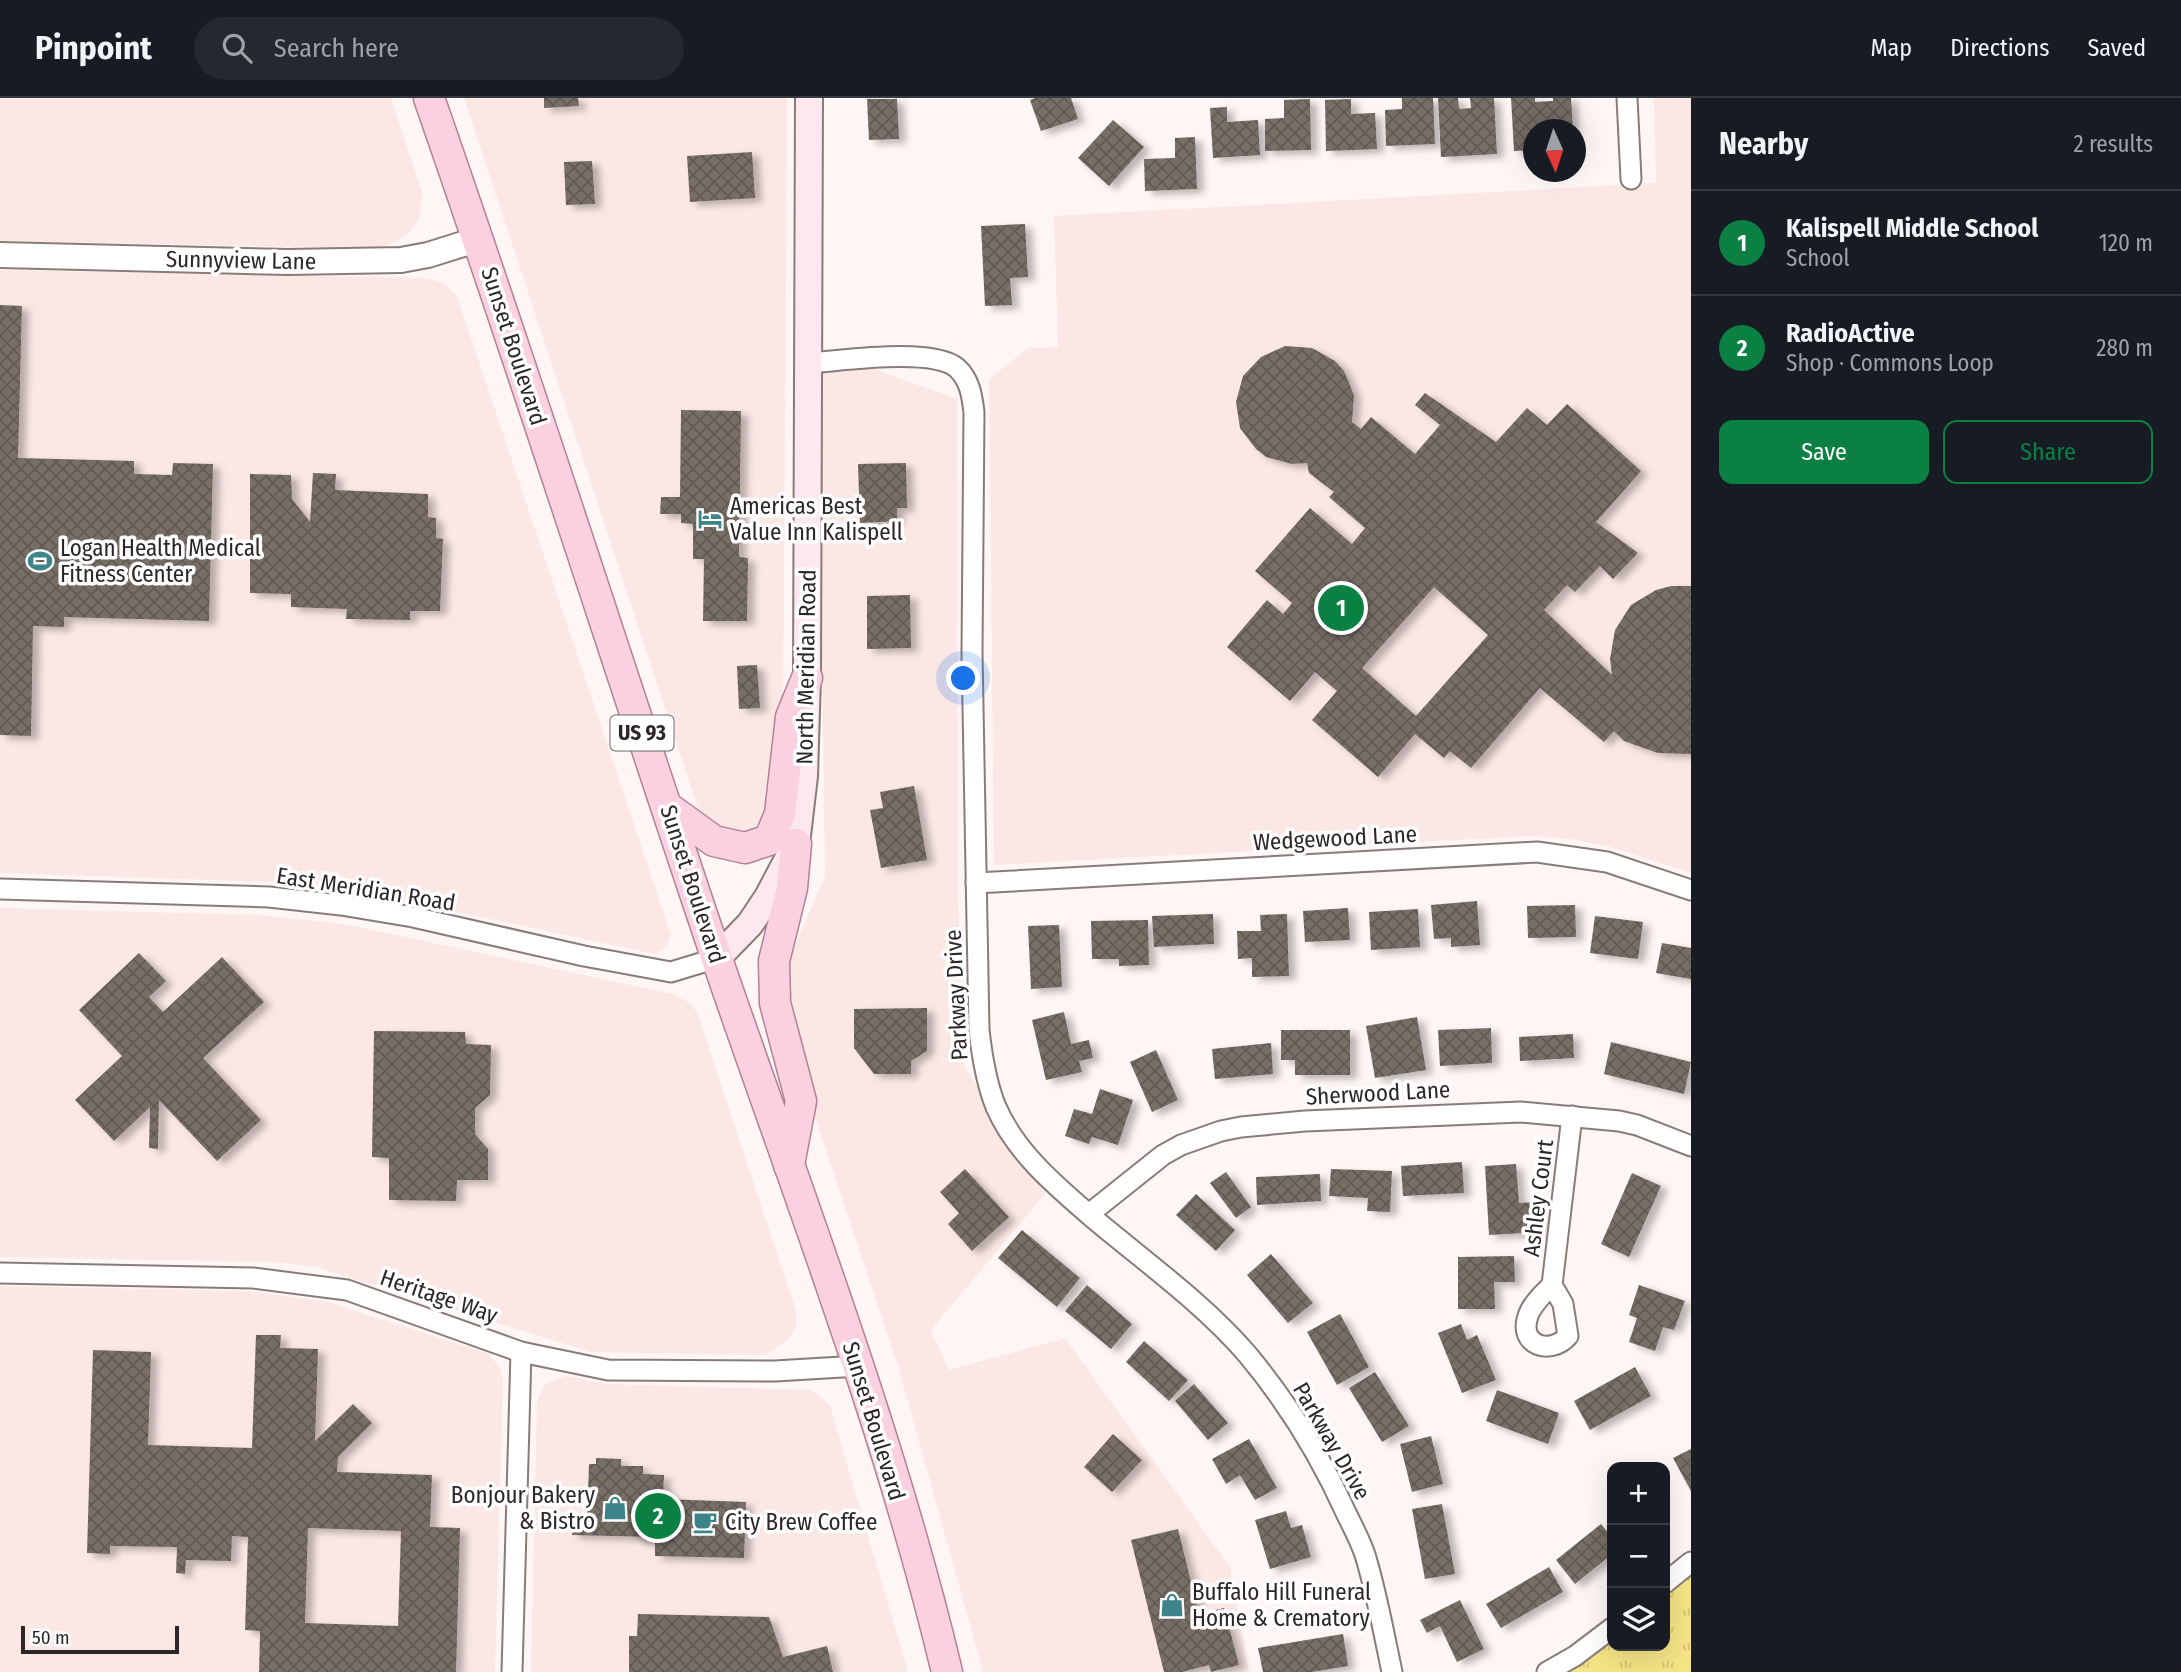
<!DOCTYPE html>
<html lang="en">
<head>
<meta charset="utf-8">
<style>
	body { margin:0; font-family:"Fira Sans Condensed",sans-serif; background:#242831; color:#f1f3f6 }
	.controls { position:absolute; right:21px; bottom:21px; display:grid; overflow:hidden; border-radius:14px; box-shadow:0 7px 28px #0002 }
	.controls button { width:63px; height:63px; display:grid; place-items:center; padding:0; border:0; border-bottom:2px solid #363941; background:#171b24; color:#f1f3f6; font:35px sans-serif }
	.compass { position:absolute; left:1523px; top:21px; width:63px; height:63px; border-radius:50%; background:#171b24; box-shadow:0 7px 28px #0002; rotate:177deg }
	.scale { position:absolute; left:21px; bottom:18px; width:158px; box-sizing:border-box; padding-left:7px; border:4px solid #2c2726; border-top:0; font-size:19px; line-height:24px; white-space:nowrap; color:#2c2726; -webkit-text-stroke:5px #fff; paint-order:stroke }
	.you { position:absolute; left:964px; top:581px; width:24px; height:24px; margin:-18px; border:5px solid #fff; border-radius:50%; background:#1a73e8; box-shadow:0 0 0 10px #1a73e833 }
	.badge { display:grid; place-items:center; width:46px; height:46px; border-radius:50%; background:#0b8043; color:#fff; font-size:23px; font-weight:700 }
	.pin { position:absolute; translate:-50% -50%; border:4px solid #fff; box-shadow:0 2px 7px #0006 }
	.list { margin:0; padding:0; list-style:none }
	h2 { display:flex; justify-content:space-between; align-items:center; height:91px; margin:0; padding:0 28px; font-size:30px }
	h2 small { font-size:23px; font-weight:400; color:#9ea1a6 }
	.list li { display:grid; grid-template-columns:46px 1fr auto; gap:21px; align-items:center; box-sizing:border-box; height:105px; padding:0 28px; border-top:2px solid #363941 }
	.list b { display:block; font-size:26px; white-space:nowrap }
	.list p { margin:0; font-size:23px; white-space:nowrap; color:#9ea1a6 }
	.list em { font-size:23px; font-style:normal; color:#9ea1a6 }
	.actions { display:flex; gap:14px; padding:21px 28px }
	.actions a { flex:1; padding:16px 0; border:2px solid #0b8043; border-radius:14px; text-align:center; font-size:24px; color:#0b8043 }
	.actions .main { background:#0b8043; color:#fff }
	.icon { flex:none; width:38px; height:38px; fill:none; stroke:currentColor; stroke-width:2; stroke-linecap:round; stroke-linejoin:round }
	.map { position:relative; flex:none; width:1691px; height:1574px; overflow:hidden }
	header { display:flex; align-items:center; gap:42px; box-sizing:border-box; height:98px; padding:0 35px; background:#171b24; border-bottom:2px solid #363941 }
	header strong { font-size:33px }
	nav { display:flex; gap:38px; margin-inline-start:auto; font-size:24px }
	.search { width:490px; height:63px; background:#242831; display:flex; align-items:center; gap:18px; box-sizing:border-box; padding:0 24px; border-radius:38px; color:#9ea1a6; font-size:26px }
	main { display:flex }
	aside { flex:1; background:#171b24 }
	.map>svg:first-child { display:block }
	.built { fill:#fbe8e5 }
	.park { fill:url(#park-tufts) }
	.building { fill:url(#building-cross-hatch); fill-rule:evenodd; filter:url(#shadow) }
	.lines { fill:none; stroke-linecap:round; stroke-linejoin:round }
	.minor-casing { stroke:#887c79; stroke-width:23 }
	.tertiary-casing { stroke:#887c79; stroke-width:28 }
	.secondary-casing { stroke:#887c79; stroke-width:30 }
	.primary-casing { stroke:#b18293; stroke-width:33 }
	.minor { stroke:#fff; stroke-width:19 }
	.tertiary { stroke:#fff; stroke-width:24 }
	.secondary { stroke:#fde8f0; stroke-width:26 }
	.primary { stroke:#fbd1e1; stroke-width:30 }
	.labels { text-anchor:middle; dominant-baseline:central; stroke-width:7; stroke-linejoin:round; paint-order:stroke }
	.shield { fill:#fff; stroke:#6b6867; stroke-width:2 }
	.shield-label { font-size:21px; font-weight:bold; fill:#2c2726 }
	.street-label { font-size:23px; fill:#2c2726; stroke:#fff }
	.poi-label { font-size:23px; fill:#2c2726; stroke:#fff; text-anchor:start }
</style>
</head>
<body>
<header>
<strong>Pinpoint</strong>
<div class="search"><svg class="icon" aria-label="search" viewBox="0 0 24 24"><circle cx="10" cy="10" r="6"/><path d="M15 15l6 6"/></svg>Search here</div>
<nav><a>Map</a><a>Directions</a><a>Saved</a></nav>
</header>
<main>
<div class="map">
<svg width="1691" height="1574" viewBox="0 0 1691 1574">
	<defs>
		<pattern id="park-tufts" width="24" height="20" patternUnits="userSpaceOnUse" patternTransform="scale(1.75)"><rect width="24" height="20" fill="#f5e485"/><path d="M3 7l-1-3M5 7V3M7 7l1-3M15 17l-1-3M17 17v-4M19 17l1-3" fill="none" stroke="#d2c473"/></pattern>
		<pattern id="building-cross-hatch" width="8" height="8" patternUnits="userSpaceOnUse" patternTransform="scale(1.75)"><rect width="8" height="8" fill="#776e66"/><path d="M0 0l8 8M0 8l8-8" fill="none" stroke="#625a54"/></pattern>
		<filter id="shadow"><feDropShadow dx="7" dy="4" stdDeviation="3.5" flood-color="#0004"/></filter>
	</defs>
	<rect width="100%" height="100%" fill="#fef6f4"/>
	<!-- built -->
	<g class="built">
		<polygon points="0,0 391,0 422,94 421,112 417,125 409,135 399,142 387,148 361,150 0,143"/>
		<polygon points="464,0 787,0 783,624 774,712 742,738 703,725"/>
		<polygon points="1654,0 1691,0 1691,775 1610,749 1571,741 1532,738 994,767 989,281 1028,250 1058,249 1054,118 1656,85"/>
		<polygon points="0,172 427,180 444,185 457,198 671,837 667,849 655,856 386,799 272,784 0,775"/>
		<polygon points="818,251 957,301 958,801 964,968 1045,1096 931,1232 949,1272 1065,1240 1230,1469 1249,1574 983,1574 899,1271 774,896 825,778"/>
		<polygon points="0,810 260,817 344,826 673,896 688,904 697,914 796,1213 796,1227 789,1241 765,1257 591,1254 316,1169 275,1164 0,1159"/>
		<polygon points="0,1188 249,1193 328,1204 489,1256 501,1272 503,1282 495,1574 0,1574"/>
		<polygon points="566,1278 606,1286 810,1292 821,1299 830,1308 908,1574 531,1574 537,1303 545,1286"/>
	</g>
	<!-- park -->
	<polygon class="park" points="1691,1475 1691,1574 1560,1574 1612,1538 1612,1548 1665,1548 1665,1498"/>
	<!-- building -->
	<g class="building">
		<polygon points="544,0 578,0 579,8 544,10"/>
		<polygon points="1035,0 1071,0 1078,21 1041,33 1030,2"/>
		<polygon points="1402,0 1433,0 1435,46 1386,48 1385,12 1402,11"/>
		<polygon points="1438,0 1458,0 1459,11 1471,10 1470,0 1494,0 1497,56 1441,59"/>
		<polygon points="1511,0 1535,0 1535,4 1553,3 1553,0 1571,0 1573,32 1534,32 1534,52 1514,53"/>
		<polygon points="867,1 897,1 899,41 869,42"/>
		<polygon points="1310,1 1311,52 1265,53 1265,21 1284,20 1284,2"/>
		<polygon points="1351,1 1351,16 1375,15 1377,51 1326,53 1325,2"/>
		<polygon points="1227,9 1227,24 1258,22 1260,57 1213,60 1210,10"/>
		<polygon points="1113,22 1144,49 1109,88 1078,60"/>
		<polygon points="1195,39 1197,91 1145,93 1144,61 1175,60 1175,40"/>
		<polygon points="752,54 755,100 690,104 687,58"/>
		<polygon points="592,63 595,106 566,107 564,64"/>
		<polygon points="1025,126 1028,179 1010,180 1012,207 985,208 981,128"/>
		<polygon points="0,207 22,208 18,360 134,363 134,376 172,377 173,365 213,366 209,523 64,519 64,529 33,528 31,638 0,637"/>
		<path d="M1285,248l27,2 23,13 9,10 10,24 -2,27 9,7 10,-12 44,37 25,-29 -25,-20 10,-12 71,49 31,-34 20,17 20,-21 74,67 -45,51 42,31 -25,26 -13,-13 -25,26 -8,-7 -23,25 68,65 -2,-16 5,-29 16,-25 25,-15 15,-4h20v168l-33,-1 -34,-12 -10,-10 -10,11 -64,-54 -69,80 -21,-17 -6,7 -29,-24 -37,43 -66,-57 25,-29 -22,-19 -25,29 -63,-54 40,-47 16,14 9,-11 -37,-32 55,-63 42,36 13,-16 -36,-31 5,-5 -25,-19 -2,-10 -15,1 -26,-7 -10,-8 -16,-21 -4,-26 7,-26 18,-19zM1434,489l54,48 -72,81 -54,-48z"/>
		<polygon points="681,312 741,313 739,459 748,460 747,523 703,523 704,461 693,461 693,426 681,425 681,416 660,416 661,399 680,399"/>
		<polygon points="906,365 907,410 897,410 897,423 860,425 858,366"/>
		<polygon points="313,375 336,376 335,392 428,396 428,419 436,420 436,440 443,441 440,513 410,513 410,522 346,521 347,511 291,509 291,496 250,495 250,376 291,377 292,401 310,424"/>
		<polygon points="910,497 911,550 867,551 867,498"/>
		<polygon points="757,567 760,610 739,611 737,568"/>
		<polygon points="914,688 927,762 881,770 870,712 883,710 880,694"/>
		<polygon points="1477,803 1480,847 1451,849 1451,840 1434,841 1431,807"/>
		<polygon points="1575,807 1576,839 1528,840 1527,808"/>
		<polygon points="1348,810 1350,842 1305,844 1303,813"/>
		<polygon points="1418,811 1420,849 1371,852 1369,814"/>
		<polygon points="1213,816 1214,846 1154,849 1152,818"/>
		<polygon points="1287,816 1289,878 1252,879 1252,860 1238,861 1237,833 1261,833 1260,817"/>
		<polygon points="1595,818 1643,824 1638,861 1590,855"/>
		<polygon points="1148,822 1149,867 1119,868 1119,861 1092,861 1091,823"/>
		<polygon points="1059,827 1062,889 1031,891 1028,828"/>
		<polygon points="1662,845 1691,850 1691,881 1656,875"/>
		<polygon points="139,855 166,883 149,899 163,914 222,859 264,904 203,960 261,1022 217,1063 159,1002 158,1051 149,1050 150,1009 114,1043 75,1002 122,958 79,912"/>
		<polygon points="927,910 927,953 911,963 911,976 874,976 854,950 854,911"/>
		<polygon points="1064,914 1071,946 1089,942 1093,960 1079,963 1082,974 1046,982 1032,922"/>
		<polygon points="1417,919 1426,972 1375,980 1366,928"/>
		<polygon points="1491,930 1492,965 1440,968 1438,932"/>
		<polygon points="1281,932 1350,932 1350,977 1295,977 1295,962 1281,962"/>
		<polygon points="374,933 465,934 466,946 491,947 490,997 475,1010 475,1036 488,1051 488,1082 457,1082 456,1103 389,1102 389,1060 372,1059"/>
		<polygon points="1573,936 1574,960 1520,963 1519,939"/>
		<polygon points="1611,944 1691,964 1684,996 1604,976"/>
		<polygon points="1271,945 1273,976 1215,981 1212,951"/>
		<polygon points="1156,952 1178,1002 1152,1014 1130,964"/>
		<polygon points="1100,991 1133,1002 1118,1047 1092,1039 1089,1046 1065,1038 1074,1011 1092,1016"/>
		<polygon points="1462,1064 1464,1095 1403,1098 1401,1068"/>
		<polygon points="1516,1066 1519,1105 1538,1104 1540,1134 1489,1137 1485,1068"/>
		<polygon points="965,1071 1009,1119 972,1153 948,1126 959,1115 940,1094"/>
		<polygon points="1331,1071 1392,1073 1390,1114 1367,1113 1368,1100 1329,1098"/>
		<polygon points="1226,1074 1251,1109 1236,1120 1210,1085"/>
		<polygon points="1632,1075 1661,1088 1629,1159 1601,1146"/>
		<polygon points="1320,1076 1321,1103 1257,1107 1256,1079"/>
		<polygon points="1196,1096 1235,1132 1216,1153 1176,1117"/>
		<polygon points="1022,1132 1080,1180 1057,1209 998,1160"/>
		<polygon points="1271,1156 1313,1205 1288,1225 1247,1177"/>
		<polygon points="1514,1158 1515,1184 1494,1184 1495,1211 1458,1211 1458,1159"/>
		<polygon points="1087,1187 1132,1226 1111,1251 1065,1213"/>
		<polygon points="1639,1187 1685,1203 1674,1232 1663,1229 1655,1253 1629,1244 1637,1220 1629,1217"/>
		<polygon points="1340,1216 1369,1269 1337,1287 1307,1234"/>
		<polygon points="1461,1226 1467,1242 1477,1237 1496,1282 1462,1295 1438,1235"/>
		<path d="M256,1237h25l-1,13 38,1 -3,92 38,-37 19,19 -34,34 -1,15 95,3 -2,52 30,1 -4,144h-197l1,-41 -15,-1 3,-93 -16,-1 -1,25 -45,-1 -1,14 -9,-1 1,-26 -67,-1v8l-23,-1 6,-203 58,2 -3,93 104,3zM308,1430l93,3 -3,95 -93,-3z"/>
		<polygon points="1144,1243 1188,1282 1169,1303 1126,1264"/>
		<polygon points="1635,1269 1651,1298 1590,1332 1574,1303"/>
		<polygon points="1375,1274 1409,1328 1382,1344 1349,1290"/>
		<polygon points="1194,1286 1228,1325 1208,1342 1175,1303"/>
		<polygon points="1497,1292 1559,1315 1548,1346 1486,1323"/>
		<polygon points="1113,1336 1142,1362 1112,1394 1084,1369"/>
		<polygon points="1431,1338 1443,1386 1412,1394 1400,1346"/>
		<polygon points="1249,1341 1277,1390 1255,1402 1240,1377 1226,1386 1212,1361"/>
		<polygon points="1691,1351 1691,1393 1673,1360"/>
		<polygon points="596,1360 621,1361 621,1368 643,1368 643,1376 664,1377 663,1401 746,1404 744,1460 655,1458 655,1439 572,1437 573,1420 587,1420 589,1366 596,1366"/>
		<polygon points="1442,1406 1455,1476 1425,1481 1412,1411"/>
		<polygon points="1286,1413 1291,1430 1302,1427 1311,1459 1270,1471 1255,1422"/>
		<polygon points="1601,1426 1612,1440 1612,1456 1575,1486 1556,1462"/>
		<polygon points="1178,1431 1199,1516 1224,1510 1239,1567 1211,1574 1209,1567 1182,1574 1164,1574 1131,1442"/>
		<polygon points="1549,1469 1563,1494 1501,1530 1486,1506"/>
		<polygon points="1460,1502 1484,1551 1457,1564 1440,1528 1427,1535 1420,1522"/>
		<polygon points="638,1516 769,1519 783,1559 827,1548 833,1574 629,1574 629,1538 637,1538"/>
		<polygon points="1343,1536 1348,1568 1312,1574 1263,1574 1258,1550"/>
	</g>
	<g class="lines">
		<!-- minor casing -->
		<g class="minor-casing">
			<g id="minor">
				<polyline points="1627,0 1631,81"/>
				<path d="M808,265c33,-2 124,-16 149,5 13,12 15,28 17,44l-2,241 7,377c3,26 7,53 17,77 20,46 60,79 97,111 51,43 110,85 154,136 41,49 74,103 100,161 7,14 15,29 19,43 11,37 18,76 26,114"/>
				<polyline points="976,785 1537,754 1607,764 1691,792"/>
				<polyline points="0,791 269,799 341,807 413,819 584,858 671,874 717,860"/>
				<polyline points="1089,1116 1163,1057 1181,1047 1221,1033 1241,1029 1305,1023 1521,1014 1619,1023 1637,1027 1691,1048"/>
				<polyline points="0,1175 253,1180 347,1192 521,1254 608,1272 775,1273 859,1268"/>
				<polyline points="1552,1187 1572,1018"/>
				<path d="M1552,1187l11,19 5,32c-18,20 -50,9 -40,-20 4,-12 15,-22 24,-31z"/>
				<polyline points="1665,1485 1691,1464"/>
				<polyline points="512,1574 521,1254"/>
				<polyline points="1547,1574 1575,1558 1612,1530"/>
			</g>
		</g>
		<!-- tertiary casing -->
		<g class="tertiary-casing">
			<polyline id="tertiary" points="0,157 288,164 401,162 428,157 479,141"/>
		</g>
		<!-- secondary casing -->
		<g class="secondary-casing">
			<polyline id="secondary" points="717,860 750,826 768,799 796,746 804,678 807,580 809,0"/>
		</g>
		<!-- primary casing -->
		<g class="primary-casing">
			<g id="primary">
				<path d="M429,0c100,286 191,574 288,861 81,236 172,470 230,713"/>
				<polyline points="667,709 714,743 745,750 769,742 780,716 791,619 807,580"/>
				<polyline points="789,1067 801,1003 775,905 774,863 792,790 796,746"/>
			</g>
		</g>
		<!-- minor -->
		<use href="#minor" class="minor"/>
		<!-- tertiary -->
		<use href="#tertiary" class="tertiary"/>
		<!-- secondary -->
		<use href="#secondary" class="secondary"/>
		<!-- primary -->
		<use href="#primary" class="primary"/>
	</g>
	<!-- icons -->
	<defs>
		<g id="hotel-bare" transform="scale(1.89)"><path d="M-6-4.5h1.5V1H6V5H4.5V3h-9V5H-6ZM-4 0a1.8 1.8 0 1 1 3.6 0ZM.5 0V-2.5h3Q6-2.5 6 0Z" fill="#3c848a" stroke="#fff" stroke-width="2.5" paint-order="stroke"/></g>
		<g id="stadium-bare" transform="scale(1.89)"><path d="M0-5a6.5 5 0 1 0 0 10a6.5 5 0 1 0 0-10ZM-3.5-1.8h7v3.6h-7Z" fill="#3c848a" stroke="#fff" stroke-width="2.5" paint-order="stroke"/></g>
		<g id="shop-bare" transform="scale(1.89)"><path d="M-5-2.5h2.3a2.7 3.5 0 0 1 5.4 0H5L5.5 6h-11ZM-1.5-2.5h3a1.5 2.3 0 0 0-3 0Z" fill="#3c848a" stroke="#fff" stroke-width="2.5" paint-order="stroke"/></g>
		<g id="cafe-bare" transform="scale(1.89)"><path d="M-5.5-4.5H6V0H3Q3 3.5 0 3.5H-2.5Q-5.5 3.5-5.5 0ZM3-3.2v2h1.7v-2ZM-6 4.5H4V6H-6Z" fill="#3c848a" stroke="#fff" stroke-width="2.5" paint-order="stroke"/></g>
	</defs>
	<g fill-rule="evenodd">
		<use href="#hotel-bare" x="710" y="421"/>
		<use href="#stadium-bare" x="40" y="463"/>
		<use href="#shop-bare" x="615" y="1410"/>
		<use href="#cafe-bare" x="705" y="1424"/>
		<use href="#shop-bare" x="1172" y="1507"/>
	</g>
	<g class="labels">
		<!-- shield labels -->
		<rect class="shield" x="610.5" y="617.5" width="63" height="35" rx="5"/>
		<g class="shield-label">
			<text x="642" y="635">US 93</text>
		</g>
		<!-- street labels -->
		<g class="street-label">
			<text transform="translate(241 162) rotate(1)">Sunnyview Lane</text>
			<text transform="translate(514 248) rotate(72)">Sunset Boulevard</text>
			<text transform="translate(806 569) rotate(-89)">North Meridian Road</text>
			<text transform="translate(1335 740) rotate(-3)">Wedgewood Lane</text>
			<text transform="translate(693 786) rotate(72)">Sunset Boulevard</text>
			<text transform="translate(366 791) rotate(9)">East Meridian Road</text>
			<text transform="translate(956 897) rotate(-93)">Parkway Drive</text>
			<text transform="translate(1378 995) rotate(-3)">Sherwood Lane</text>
			<text transform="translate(1538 1100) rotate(-83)">Ashley Court</text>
			<text transform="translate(439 1198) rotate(19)">Heritage Way</text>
			<text transform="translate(874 1323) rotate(73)">Sunset Boulevard</text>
			<text transform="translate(1332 1343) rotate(60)">Parkway Drive</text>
		</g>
		<!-- poi labels -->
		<g class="poi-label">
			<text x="730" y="408">Americas Best<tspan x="730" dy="26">Value Inn Kalispell</tspan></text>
			<text x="60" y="450">Logan Health Medical<tspan x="60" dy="26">Fitness Center</tspan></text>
			<text x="595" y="1397" text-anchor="end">Bonjour Bakery<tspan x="595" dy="26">&amp; Bistro</tspan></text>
			<text x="725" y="1424">City Brew Coffee</text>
			<text x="1192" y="1494">Buffalo Hill Funeral<tspan x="1192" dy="26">Home &amp; Crematory</tspan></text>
		</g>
	</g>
</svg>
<div class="controls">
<button>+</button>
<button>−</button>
<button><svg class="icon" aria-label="layers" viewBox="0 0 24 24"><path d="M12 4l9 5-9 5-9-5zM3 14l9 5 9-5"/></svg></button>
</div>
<svg class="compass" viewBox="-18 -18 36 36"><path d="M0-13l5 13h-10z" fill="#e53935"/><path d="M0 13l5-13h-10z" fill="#9ea1a6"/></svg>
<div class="scale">50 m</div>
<div class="you"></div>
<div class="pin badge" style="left:1341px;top:510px">1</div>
<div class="pin badge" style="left:658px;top:1418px">2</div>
</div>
<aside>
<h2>Nearby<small>2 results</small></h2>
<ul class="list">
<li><span class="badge">1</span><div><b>Kalispell Middle School</b><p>School</p></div><em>120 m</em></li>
<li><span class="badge">2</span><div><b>RadioActive</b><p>Shop · Commons Loop</p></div><em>280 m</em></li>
</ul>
<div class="actions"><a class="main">Save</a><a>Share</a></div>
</aside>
</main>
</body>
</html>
